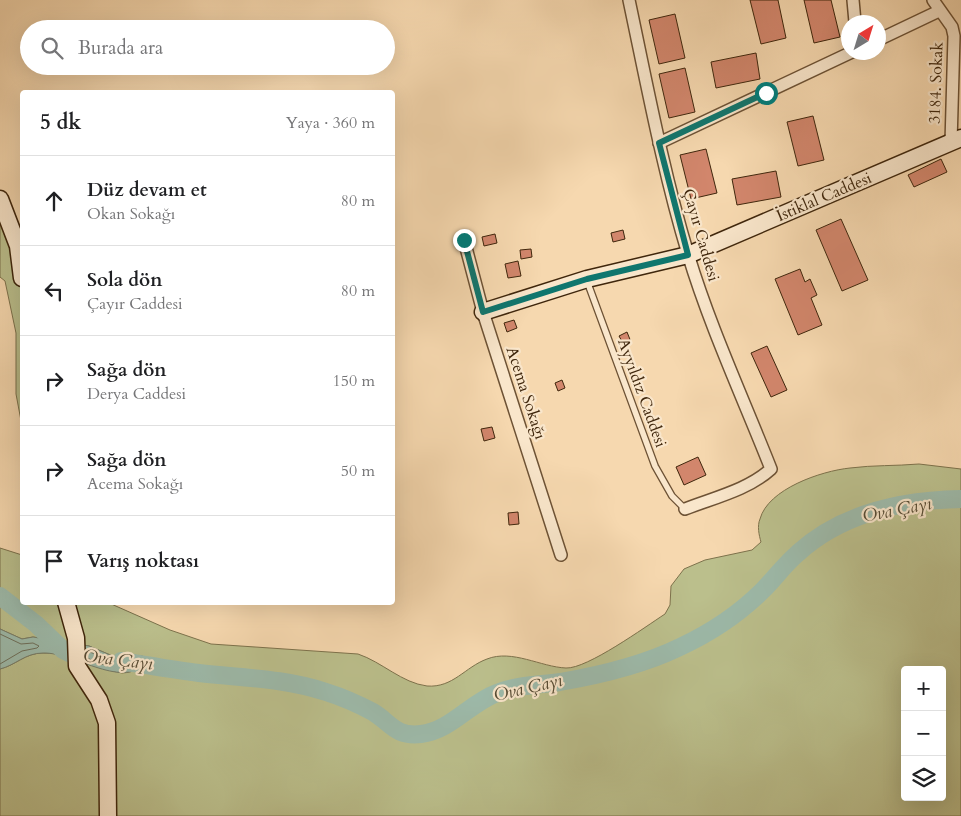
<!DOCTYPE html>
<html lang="tr">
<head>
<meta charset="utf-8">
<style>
	body { margin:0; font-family:Cardo,serif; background:#f6f6f6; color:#202124 }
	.controls { position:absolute; right:15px; bottom:15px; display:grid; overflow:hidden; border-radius:5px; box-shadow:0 5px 20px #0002 }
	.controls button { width:45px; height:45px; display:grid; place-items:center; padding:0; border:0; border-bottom:1px solid #e0e0e0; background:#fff; color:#202124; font:25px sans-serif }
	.compass { position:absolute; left:841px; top:15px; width:45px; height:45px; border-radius:50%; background:#fff; box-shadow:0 5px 20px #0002; rotate:38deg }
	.stop { position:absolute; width:15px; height:15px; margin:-11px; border:4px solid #0f766e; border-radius:50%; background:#fff }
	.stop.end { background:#0f766e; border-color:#fff; box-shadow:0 1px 5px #0008 }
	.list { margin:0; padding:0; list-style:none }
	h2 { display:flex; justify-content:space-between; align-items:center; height:65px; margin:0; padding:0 20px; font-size:21px }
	h2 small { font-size:16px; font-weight:400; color:#757577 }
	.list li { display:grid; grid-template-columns:32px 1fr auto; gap:15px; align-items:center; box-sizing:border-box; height:90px; padding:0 20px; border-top:1px solid #e0e0e0 }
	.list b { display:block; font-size:19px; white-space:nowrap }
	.list p { margin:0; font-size:16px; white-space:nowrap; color:#757577 }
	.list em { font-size:16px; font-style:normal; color:#757577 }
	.icon { flex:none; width:28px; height:28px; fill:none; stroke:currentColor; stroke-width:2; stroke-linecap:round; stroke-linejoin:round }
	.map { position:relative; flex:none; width:961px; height:816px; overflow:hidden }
	.search { position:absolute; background:#fff; box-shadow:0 5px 20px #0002; left:20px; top:20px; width:375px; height:55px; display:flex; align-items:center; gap:12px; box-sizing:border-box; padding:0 18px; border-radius:28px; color:#757577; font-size:19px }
	.panel { position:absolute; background:#fff; box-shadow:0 5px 20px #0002; left:20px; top:90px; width:375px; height:515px; border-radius:5px }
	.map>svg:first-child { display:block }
	.green { fill:#bbbf8c; stroke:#7d724c; fill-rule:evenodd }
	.water { fill:#9dbaaa; stroke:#777f6b }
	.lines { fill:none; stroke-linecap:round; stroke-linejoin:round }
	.shore { stroke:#6e705b; stroke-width:1 }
	.river { stroke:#9dbaaa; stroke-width:18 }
	.building { fill:#d2866c; stroke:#3f260c }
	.lane-casing { stroke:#6d5235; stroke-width:8 }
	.street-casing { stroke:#6d5235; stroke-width:14 }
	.secondary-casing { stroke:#3f260c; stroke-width:19 }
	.lane { stroke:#f9e6cb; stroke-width:5.5 }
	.street { stroke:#f9e6cb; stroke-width:11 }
	.secondary { stroke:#f9e6cb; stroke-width:16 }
	.route { stroke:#0f766e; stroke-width:6 }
	.labels { text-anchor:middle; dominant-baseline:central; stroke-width:4.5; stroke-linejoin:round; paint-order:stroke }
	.street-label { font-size:16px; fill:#3f260c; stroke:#f9e6cb }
	.water-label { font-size:18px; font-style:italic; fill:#564b34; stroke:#f9e6cb }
</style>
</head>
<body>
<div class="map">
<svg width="961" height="816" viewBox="0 0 961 816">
	<rect width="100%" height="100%" fill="#f6d8af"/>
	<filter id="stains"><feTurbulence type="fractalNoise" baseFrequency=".004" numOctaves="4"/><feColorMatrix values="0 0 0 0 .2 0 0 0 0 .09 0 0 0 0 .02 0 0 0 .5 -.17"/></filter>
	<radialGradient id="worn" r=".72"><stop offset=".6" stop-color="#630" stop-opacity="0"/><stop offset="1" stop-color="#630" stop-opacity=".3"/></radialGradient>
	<!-- green -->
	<g class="green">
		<path d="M0,209c6,18 14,36 17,55 10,52 5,109 5,162l-6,-32v-61l-11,-52 -5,-4z"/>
		<path d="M919,464l42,5v347h-961v-147c16,-4 25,-16 43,-16 28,-1 52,16 79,20 6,0 14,-3 19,-4l6,-12 -14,-2 -18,2 -26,-11 -56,-9 -11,2 -22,-10v-81l22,7v47l87,1 61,27 41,14 147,10c24,8 44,29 69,32 26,2 38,-19 60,-27 25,-10 54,8 79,9 21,1 79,-41 99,-54l5,-9 1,-19 13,-17 21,-9 47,-10 9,-8c-2,-7 -4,-16 -1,-23 8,-30 61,-48 90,-51 23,-3 46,-2 69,-4zM905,670h37v127h-37z"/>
	</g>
	<!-- water -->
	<path class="water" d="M0,629l22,10 11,-2 56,9 26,11 18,-2 14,2 1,3c-23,32 -73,-8 -105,-7 -18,0 -27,12 -43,16z"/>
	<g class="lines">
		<!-- shore -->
		<g class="shore">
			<polyline points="0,634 21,644 33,643 39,646 37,648 22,651 0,664"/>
			<polyline points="86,651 102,656 112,663 109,665 98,664 86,657"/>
		</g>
		<!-- river -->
		<g class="river">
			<polyline points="0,596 36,624 63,650 73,655"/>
			<path d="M121,661c26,4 51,9 78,12 43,5 85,5 127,19 16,5 32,12 47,20 18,11 22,25 48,22 29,-3 49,-31 76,-41 19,-8 42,-8 63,-11 41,-7 83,-17 120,-35 30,-14 59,-33 83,-57 12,-12 22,-26 35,-37 44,-40 105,-53 163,-54"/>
		</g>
	</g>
	<!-- building -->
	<g class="building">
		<polygon points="750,0 778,0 786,38 761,44"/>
		<polygon points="804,0 831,0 840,37 814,43"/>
		<polygon points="675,14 685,58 659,64 649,20"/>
		<polygon points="756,53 760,79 716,88 711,62"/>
		<polygon points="685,68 695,112 669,118 659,74"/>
		<polygon points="813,116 824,160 798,166 787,122"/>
		<polygon points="706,149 717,193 691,199 680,155"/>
		<polygon points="941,159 947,172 914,187 908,175"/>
		<polygon points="776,171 781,197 737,205 732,179"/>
		<polygon points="841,219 868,280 842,291 816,230"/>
		<polygon points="623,230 625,239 613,242 611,233"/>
		<polygon points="495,234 497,243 484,246 482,237"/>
		<polygon points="531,249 532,257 521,259 520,250"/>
		<polygon points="518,261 521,276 508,278 505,264"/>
		<polygon points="800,269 805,282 810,279 817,295 811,298 822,325 798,335 775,279"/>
		<polygon points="514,320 517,328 507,332 504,323"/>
		<polygon points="627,332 631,342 624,345 619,336"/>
		<polygon points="767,346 787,390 771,397 751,353"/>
		<polygon points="562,380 565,388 558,391 555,383"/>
		<polygon points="492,427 495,438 484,441 481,429"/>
		<polygon points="698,457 706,475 684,485 676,467"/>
		<polygon points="518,512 519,524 509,525 508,513"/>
	</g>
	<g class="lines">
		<!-- lane casing -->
		<g class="lane-casing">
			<polyline id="lane" points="587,281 655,466 672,496 685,509"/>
		</g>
		<!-- street casing -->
		<g class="street-casing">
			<g id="street">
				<path d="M629,0c18,85 34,171 59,254 22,73 55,144 83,215 -23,21 -58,29 -86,40"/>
				<polyline points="853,0 855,22"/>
				<polyline points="933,0 952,27 954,36 951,143"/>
				<polyline points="878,40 939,11"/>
				<polyline points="659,143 852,52"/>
				<polyline points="464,240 483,312 561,555"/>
			</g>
		</g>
		<!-- secondary casing -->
		<g class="secondary-casing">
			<g id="secondary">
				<polyline points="0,199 18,246 22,278"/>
				<polyline points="483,312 587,279 688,255 961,138"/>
				<polyline points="66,602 76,638 77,666 99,700 107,723 108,816"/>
			</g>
		</g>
		<!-- lane -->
		<use href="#lane" class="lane"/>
		<!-- street -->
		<use href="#street" class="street"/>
		<!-- secondary -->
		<use href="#secondary" class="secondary"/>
	</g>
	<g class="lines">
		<!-- route -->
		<polyline class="route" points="464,240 483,312 587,279 688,255 659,143 766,93"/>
	</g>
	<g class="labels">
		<!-- street labels -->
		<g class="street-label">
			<text transform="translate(936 83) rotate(-88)">3184. Sokak</text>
			<text transform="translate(824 197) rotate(-23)">İstiklal Caddesi</text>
			<text transform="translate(701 235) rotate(74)">Çayır Caddesi</text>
			<text transform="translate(526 393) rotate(72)">Acema Sokağı</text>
			<text transform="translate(642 393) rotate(70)">Ayyıldız Caddesi</text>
		</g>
		<!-- water labels -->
		<g class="water-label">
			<text transform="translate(897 510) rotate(-11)">Ova Çayı</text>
			<text transform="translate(118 660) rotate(7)">Ova Çayı</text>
			<text transform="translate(528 688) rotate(-13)">Ova Çayı</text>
		</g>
	</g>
	<rect width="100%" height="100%" filter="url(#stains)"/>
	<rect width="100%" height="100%" fill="url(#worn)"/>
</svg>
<div class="controls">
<button>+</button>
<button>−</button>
<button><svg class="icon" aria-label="layers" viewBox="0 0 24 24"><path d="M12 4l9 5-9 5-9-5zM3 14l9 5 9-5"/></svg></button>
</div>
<svg class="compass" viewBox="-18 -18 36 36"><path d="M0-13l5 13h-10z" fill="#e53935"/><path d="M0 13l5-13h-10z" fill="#757577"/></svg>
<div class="stop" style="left:766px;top:93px"></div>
<div class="stop end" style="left:464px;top:240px"></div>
<div class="search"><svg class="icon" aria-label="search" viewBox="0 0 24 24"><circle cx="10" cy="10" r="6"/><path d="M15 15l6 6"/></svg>Burada ara</div>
<section class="panel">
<h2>5 dk<small>Yaya · 360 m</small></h2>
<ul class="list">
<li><svg class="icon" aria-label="ahead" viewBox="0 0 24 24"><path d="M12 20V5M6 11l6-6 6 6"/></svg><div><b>Düz devam et</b><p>Okan Sokağı</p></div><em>80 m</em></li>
<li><svg class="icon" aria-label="left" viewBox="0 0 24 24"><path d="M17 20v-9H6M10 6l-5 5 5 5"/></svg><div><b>Sola dön</b><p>Çayır Caddesi</p></div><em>80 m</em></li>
<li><svg class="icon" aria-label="right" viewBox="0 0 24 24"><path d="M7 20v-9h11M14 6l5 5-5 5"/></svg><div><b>Sağa dön</b><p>Derya Caddesi</p></div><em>150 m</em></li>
<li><svg class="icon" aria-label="right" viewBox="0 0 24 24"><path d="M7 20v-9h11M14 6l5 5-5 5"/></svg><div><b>Sağa dön</b><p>Acema Sokağı</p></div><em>50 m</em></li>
<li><svg class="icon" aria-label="arrive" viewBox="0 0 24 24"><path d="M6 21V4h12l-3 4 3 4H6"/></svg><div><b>Varış noktası</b></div></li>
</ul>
</section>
</div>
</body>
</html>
